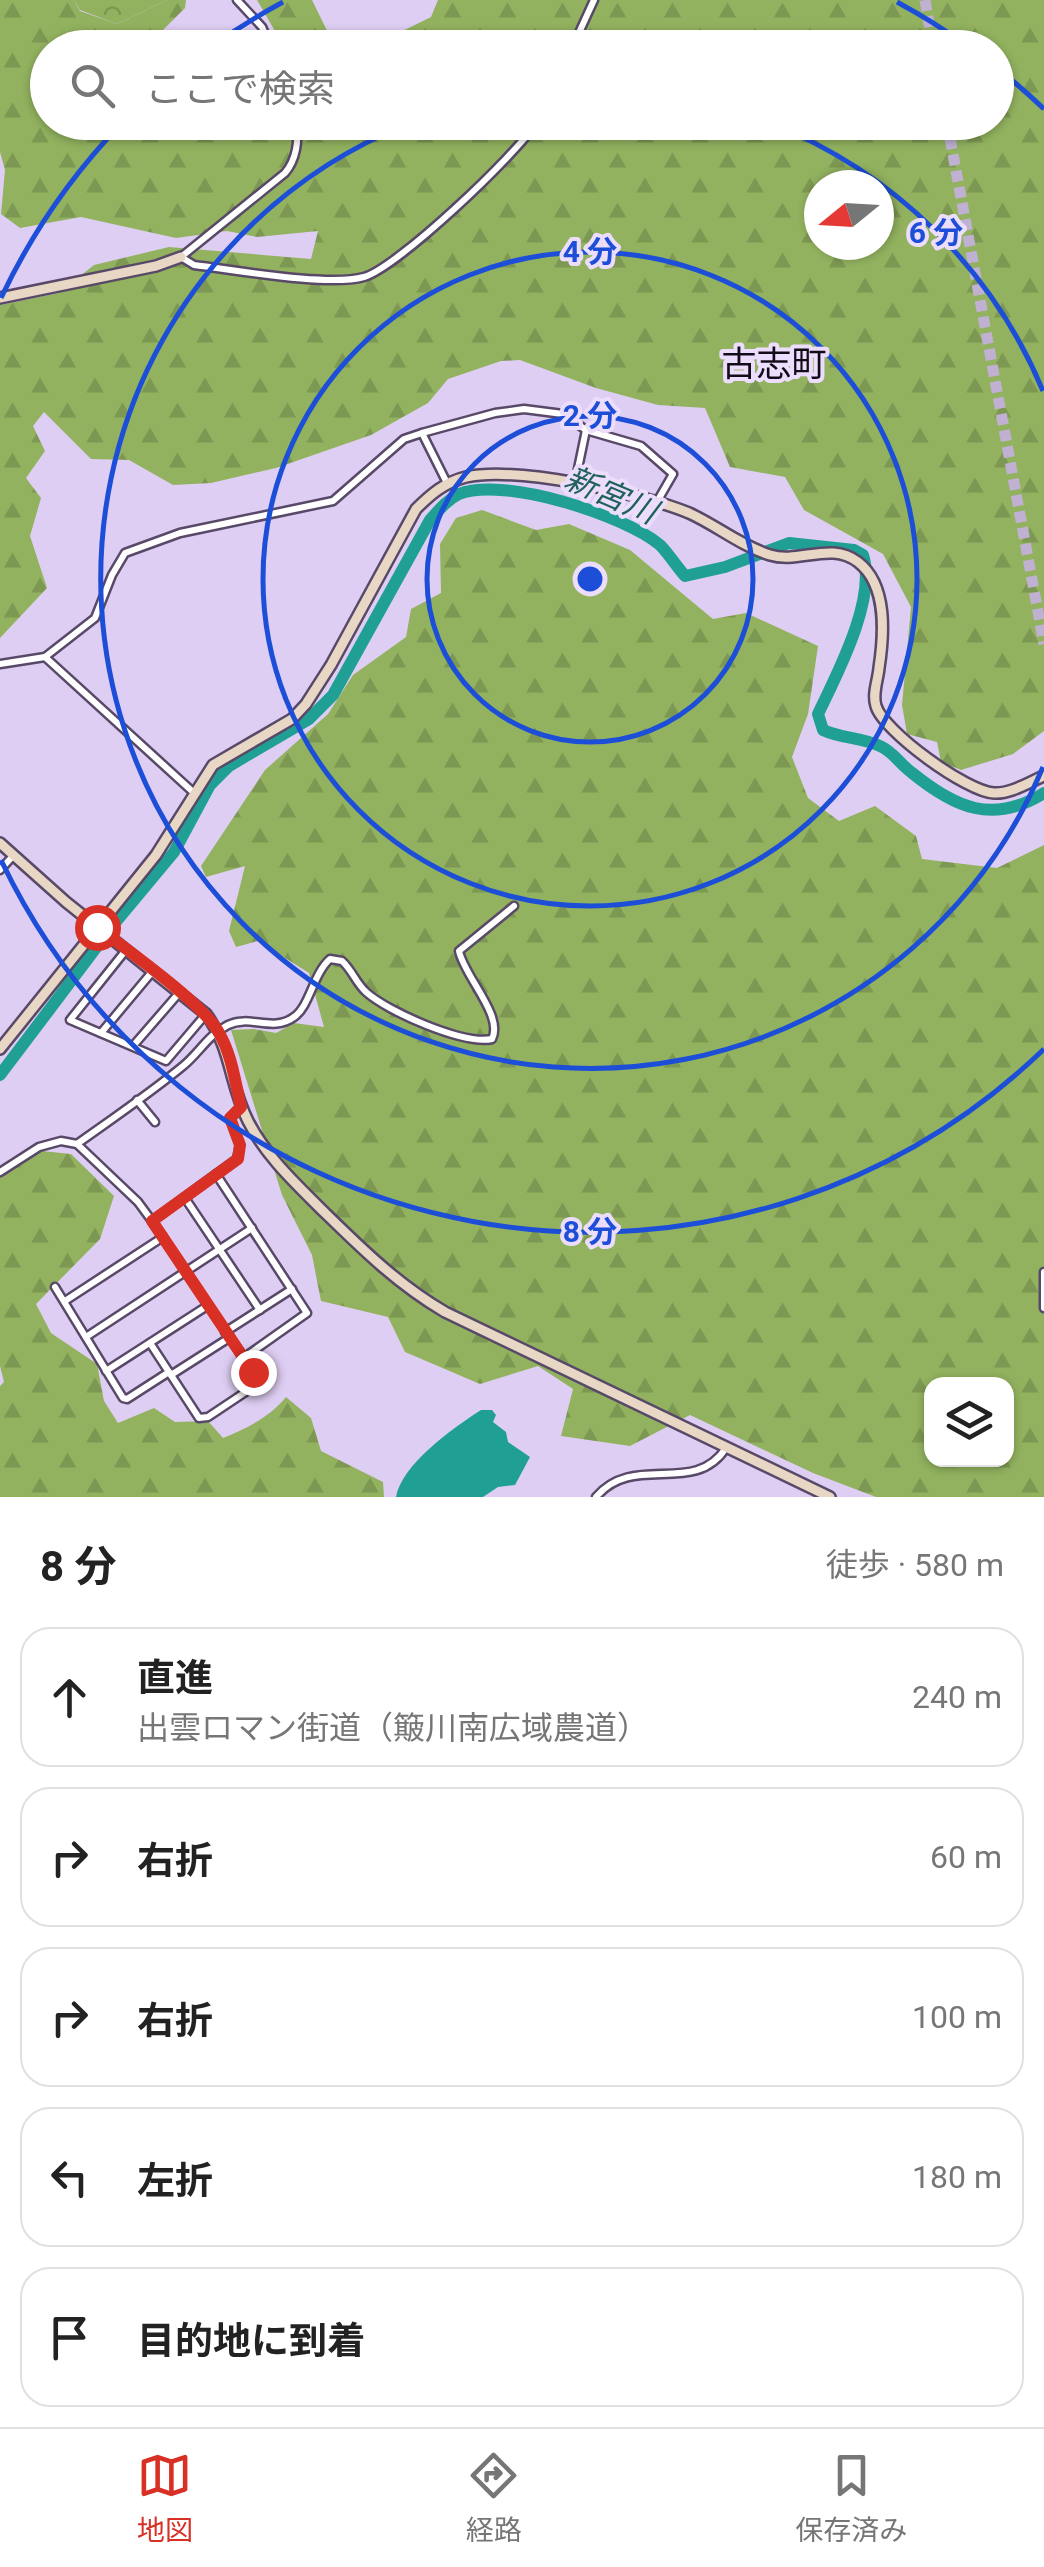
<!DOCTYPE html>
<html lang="ja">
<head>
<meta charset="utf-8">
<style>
	body { margin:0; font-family:Roboto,"Noto Sans JP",sans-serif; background:#f6f6f6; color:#222 }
	.controls { position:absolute; right:30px; bottom:30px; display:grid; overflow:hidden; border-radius:20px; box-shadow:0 2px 8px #0004 }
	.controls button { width:90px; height:90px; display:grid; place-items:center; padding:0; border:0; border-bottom:2px solid #e0e0e0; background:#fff; color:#222; font:50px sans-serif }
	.compass { position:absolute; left:804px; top:170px; width:90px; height:90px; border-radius:50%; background:#fff; box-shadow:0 2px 8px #0004; rotate:252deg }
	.stop { position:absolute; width:30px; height:30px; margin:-22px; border:8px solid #d93025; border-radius:50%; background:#fff }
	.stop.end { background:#d93025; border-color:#fff; box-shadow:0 2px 10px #0008 }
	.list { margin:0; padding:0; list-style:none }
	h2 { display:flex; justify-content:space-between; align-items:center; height:130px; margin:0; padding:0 40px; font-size:42px }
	h2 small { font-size:32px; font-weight:400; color:#767676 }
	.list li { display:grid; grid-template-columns:65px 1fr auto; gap:30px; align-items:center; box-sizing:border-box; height:140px; margin:0 20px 20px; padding:0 20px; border:2px solid #e0e0e0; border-radius:30px }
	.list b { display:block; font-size:38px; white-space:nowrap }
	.list p { margin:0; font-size:32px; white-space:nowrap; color:#767676 }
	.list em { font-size:32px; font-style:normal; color:#767676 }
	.icon { flex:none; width:55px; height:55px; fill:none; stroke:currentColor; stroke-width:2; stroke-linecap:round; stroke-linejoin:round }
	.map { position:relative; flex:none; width:1044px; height:1497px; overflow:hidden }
	.search { position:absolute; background:#fff; box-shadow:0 2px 8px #0004; left:30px; right:30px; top:30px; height:110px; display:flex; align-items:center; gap:25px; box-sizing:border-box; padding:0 35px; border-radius:55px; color:#767676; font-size:38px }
	.sheet { height:930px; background:#fff }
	nav { display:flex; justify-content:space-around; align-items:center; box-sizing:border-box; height:140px; border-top:2px solid #e0e0e0; background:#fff; font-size:28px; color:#767676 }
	nav a { display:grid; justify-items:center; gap:5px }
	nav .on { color:#d93025 }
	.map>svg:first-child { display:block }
	.forest { fill:url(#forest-firs); fill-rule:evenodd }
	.park { fill:url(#park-crowns) }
	.water { fill:#20a095 }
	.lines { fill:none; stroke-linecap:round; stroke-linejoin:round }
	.river { stroke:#20a095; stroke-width:12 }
	.highway-tunnel { stroke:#c0b1d2; stroke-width:11; stroke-dasharray:11 5.5; stroke-linecap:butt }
	.street-casing { stroke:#584968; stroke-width:11 }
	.secondary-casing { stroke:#584968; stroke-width:14 }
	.street { stroke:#fff; stroke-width:6 }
	.secondary { stroke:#e8d7c5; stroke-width:9 }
	.route { stroke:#d93025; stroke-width:12 }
	.ring { fill:none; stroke:#1d4ed8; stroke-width:5 }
	.labels { text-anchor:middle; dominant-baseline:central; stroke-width:8; stroke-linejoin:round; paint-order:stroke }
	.water-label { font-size:32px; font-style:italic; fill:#21615b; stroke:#ebddfb }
	.quarter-label { font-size:35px; fill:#120c18; stroke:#ebddfb }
	.centre { fill:#1d4ed8; stroke:#ebddfb; stroke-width:5 }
	.ring-label { font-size:30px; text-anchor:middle; font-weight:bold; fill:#1d4ed8; stroke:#ebddfb; stroke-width:8; stroke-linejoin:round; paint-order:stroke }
</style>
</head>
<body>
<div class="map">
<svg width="1044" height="1497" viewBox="0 0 1044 1497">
	<defs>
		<pattern id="forest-firs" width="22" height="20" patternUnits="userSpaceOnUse" patternTransform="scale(2.5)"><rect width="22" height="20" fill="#92b25f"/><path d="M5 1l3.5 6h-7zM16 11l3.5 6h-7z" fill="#7d9852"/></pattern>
		<pattern id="park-crowns" width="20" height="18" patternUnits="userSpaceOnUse" patternTransform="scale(2.5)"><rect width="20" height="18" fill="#92b25f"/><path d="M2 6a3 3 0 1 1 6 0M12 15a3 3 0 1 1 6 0" fill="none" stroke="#7d9852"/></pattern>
	</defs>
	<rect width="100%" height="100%" fill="#dfcef3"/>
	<!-- forest -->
	<g class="forest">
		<path d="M0,0h74l6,11 37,13 50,-24h19l-1,8 -39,39 -98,1v74h948v-74l-626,-1 61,-30 7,-17h606v731l-31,23 -52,16 -20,-8 -4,-20 -30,-8 -5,-29 9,-98 -28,-53 -79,-44 -19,-33 -55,-10 -25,-59 -47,-3 -62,-17 -76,-28 -19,1 -53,18 -20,24 -57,32 -95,33 -65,15 -38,2 -44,-25 -38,-1 -47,-47 -11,14 12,25 -19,27 15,20 -11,38 17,52 -47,50v-333l59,-12 35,-28 75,-18 142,12 7,-28 -61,6 -30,-6 -51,7 -95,-21 -61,11 -19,-14 4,-44 -5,-18zM819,185h60v60h-60z"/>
		<polygon points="257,0 312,0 335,47 268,47 279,38"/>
		<path d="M482,510l54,20 33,-6 61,26 83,69 33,-6 72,33 -10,68 -16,43 16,41 31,23 36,-15 41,30 6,23 75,9 47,-23v652h-168l-63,-24 -123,-58 -60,31 -69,-10 12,-47 -35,-23 -58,18 -75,-32 -17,-35 -67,-16 -9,-46 -30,-60 -51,-165 23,-1 22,4 18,-10 30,4 -15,-54 -51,-32 -22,6 -7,-16 16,-65 -39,11 -5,-11 64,-96 63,-56 25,-39 53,-38 5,-28 30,-16 -1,-49 16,-26zM932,1384h74v76h-74z"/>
		<path d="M42,1151l29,3 43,42 -14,43 -64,65 15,29 46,31 7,37 14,22 36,-15 21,14 33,-1 15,17c24,-10 47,-21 63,-41l25,21 10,33 62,31 1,15h-384v-111l4,-4 -4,-16v-189z"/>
	</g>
	<!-- park -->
	<polygon class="park" points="74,0 167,0 117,24 80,10"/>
	<!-- water -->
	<path class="water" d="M481,1410h11l4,5 -3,7 13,10 2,10 22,15 -15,28 -17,2 -15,10h-87c6,-33 57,-69 85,-87z"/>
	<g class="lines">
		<!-- river -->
		<path class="river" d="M0,1075l114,-151 60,-72 36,-67 19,-19 80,-47 24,-24 97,-175c9,-10 17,-20 29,-26 44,-18 165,21 201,51 9,9 16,21 25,31l40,-9 64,-24 65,7 9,5c14,44 -26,119 -45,159l5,16c19,9 40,7 59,17 12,6 18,17 29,25 44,36 82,53 133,21"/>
		<!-- highway-tunnel -->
		<g class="highway-tunnel">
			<polyline points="925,0 933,48"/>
			<polyline points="947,122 1044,644"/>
		</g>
		<!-- street casing -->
		<g class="street-casing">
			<g id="street">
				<polyline points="237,0 262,27 271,48"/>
				<polyline points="572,48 594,0"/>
				<path d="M295,122c5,18 1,38 -10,51l-104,84 13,8c42,5 133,22 170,12 33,-9 153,-123 173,-155"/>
				<polyline points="422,433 447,483"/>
				<polyline points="575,483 586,430"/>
				<polyline points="45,657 193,792"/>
				<polyline points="0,664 45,657 95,618 112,575 125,553 180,533 333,501 404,439 422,433 495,413 524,409 563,414 586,430 641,446 673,474 658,500"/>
				<polyline points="0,870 13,856"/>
				<polyline points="126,950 70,1020 166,1061 206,1014"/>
				<polyline points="101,1033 152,972"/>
				<polyline points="133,1046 179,993"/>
				<polyline points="137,1100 155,1122"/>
				<path d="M77,1144c35,-25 72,-50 106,-78 16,-13 25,-31 45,-41 23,-11 44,8 66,-8 16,-11 19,-43 36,-58l12,2c10,9 14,22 24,31 22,20 98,53 126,47 12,-23 -28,-63 -33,-88l55,-45"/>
				<polyline points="0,1172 39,1147 61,1141 77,1144 138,1202 152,1221 253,1372 249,1376 253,1387 208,1417 199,1418 150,1343"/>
				<polyline points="216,1174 307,1313 242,1359"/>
				<polyline points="185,1198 260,1310"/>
				<polyline points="152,1221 237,1159 240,1145 230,1118 241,1107"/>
				<polyline points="1044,1272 1044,1308"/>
				<polyline points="55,1287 123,1398 127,1399 169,1372"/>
				<polyline points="65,1301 163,1237"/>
				<polyline points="225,1332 292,1289"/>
				<polyline points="86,1337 252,1228"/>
				<polyline points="106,1371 207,1306"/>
				<polyline points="171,1375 229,1338"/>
				<path d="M596,1497c38,-45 98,0 130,-49"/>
			</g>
		</g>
		<!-- secondary casing -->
		<g class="secondary-casing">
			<g id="secondary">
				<polyline points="0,298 156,266 181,257"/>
				<path d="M0,843l66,59 140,112c26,35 23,70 42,107 18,35 45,60 73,88 40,39 76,75 124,103l385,185"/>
				<path d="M0,1049l156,-194 57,-90 79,-46 14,-15 25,-39 85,-156c15,-15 29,-27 50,-32 51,-11 175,16 223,36 27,12 52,33 81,42 29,9 61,-14 88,7 30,23 26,73 21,106 -1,12 -7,26 -3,38 7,25 91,86 118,87 17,1 35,-11 50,-17"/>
			</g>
		</g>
		<!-- street -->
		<use href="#street" class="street"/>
		<!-- secondary -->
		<use href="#secondary" class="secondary"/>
	</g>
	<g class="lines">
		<!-- route -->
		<path class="route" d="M97,927c29,22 107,77 122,106 13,22 16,49 22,74l-11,11 10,27 -2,14 -86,62 101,151"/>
	</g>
	<!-- distance rings -->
	<g class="ring">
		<circle cx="590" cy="579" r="163"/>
		<circle cx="590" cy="579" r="327"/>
		<path d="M1043 767A490 490 0 1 1 410 123M770 123A490 490 0 0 1 1043 391"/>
		<path d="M1044 1049A653 653 0 0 1 1 860M1 298A653 653 0 0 1 120 125M211 47A653 653 0 0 1 283 2M897 2A653 653 0 0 1 969 47M997 68A653 653 0 0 1 1044 109"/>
	</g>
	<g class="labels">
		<!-- water labels -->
		<g class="water-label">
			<text transform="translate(611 495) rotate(23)">新宮川</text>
		</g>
		<!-- quarter labels -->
		<g class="quarter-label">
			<text x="774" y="364">古志町</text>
		</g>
	</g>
	<circle cx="590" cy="579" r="15" class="centre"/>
	<g class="ring-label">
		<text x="936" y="243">6 分</text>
		<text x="590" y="262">4 分</text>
		<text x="590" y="426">2 分</text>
		<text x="590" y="1242">8 分</text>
	</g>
</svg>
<div class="controls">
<button><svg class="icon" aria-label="layers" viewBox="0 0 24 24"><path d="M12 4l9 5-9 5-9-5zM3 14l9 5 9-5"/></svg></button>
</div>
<svg class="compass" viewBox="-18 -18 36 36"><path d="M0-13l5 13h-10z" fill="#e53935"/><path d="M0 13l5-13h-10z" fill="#767676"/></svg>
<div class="stop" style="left:97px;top:927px"></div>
<div class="stop end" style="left:253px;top:1372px"></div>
<div class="search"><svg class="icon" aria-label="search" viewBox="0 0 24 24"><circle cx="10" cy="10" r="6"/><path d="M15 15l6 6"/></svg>ここで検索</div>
</div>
<section class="sheet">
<h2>8 分<small>徒歩 · 580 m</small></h2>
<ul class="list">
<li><svg class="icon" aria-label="ahead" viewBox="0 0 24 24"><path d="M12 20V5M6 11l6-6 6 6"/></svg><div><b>直進</b><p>出雲ロマン街道（簸川南広域農道）</p></div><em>240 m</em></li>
<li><svg class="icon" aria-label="right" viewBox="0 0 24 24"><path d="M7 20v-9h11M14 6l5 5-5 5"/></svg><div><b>右折</b></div><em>60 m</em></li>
<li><svg class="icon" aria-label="right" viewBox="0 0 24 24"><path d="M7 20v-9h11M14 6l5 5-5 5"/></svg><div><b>右折</b></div><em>100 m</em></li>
<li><svg class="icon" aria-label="left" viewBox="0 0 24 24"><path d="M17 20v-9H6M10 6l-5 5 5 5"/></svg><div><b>左折</b></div><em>180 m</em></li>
<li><svg class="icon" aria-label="arrive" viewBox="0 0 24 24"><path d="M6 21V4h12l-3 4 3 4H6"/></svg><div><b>目的地に到着</b></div></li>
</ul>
</section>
<nav>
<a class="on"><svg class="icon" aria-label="map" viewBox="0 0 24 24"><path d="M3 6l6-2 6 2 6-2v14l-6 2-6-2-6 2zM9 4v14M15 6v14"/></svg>地図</a>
<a><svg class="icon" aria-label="directions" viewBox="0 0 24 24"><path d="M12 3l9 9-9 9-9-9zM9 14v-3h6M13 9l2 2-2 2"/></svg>経路</a>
<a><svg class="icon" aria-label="saved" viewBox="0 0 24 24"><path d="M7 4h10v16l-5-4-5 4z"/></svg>保存済み</a>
</nav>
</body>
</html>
